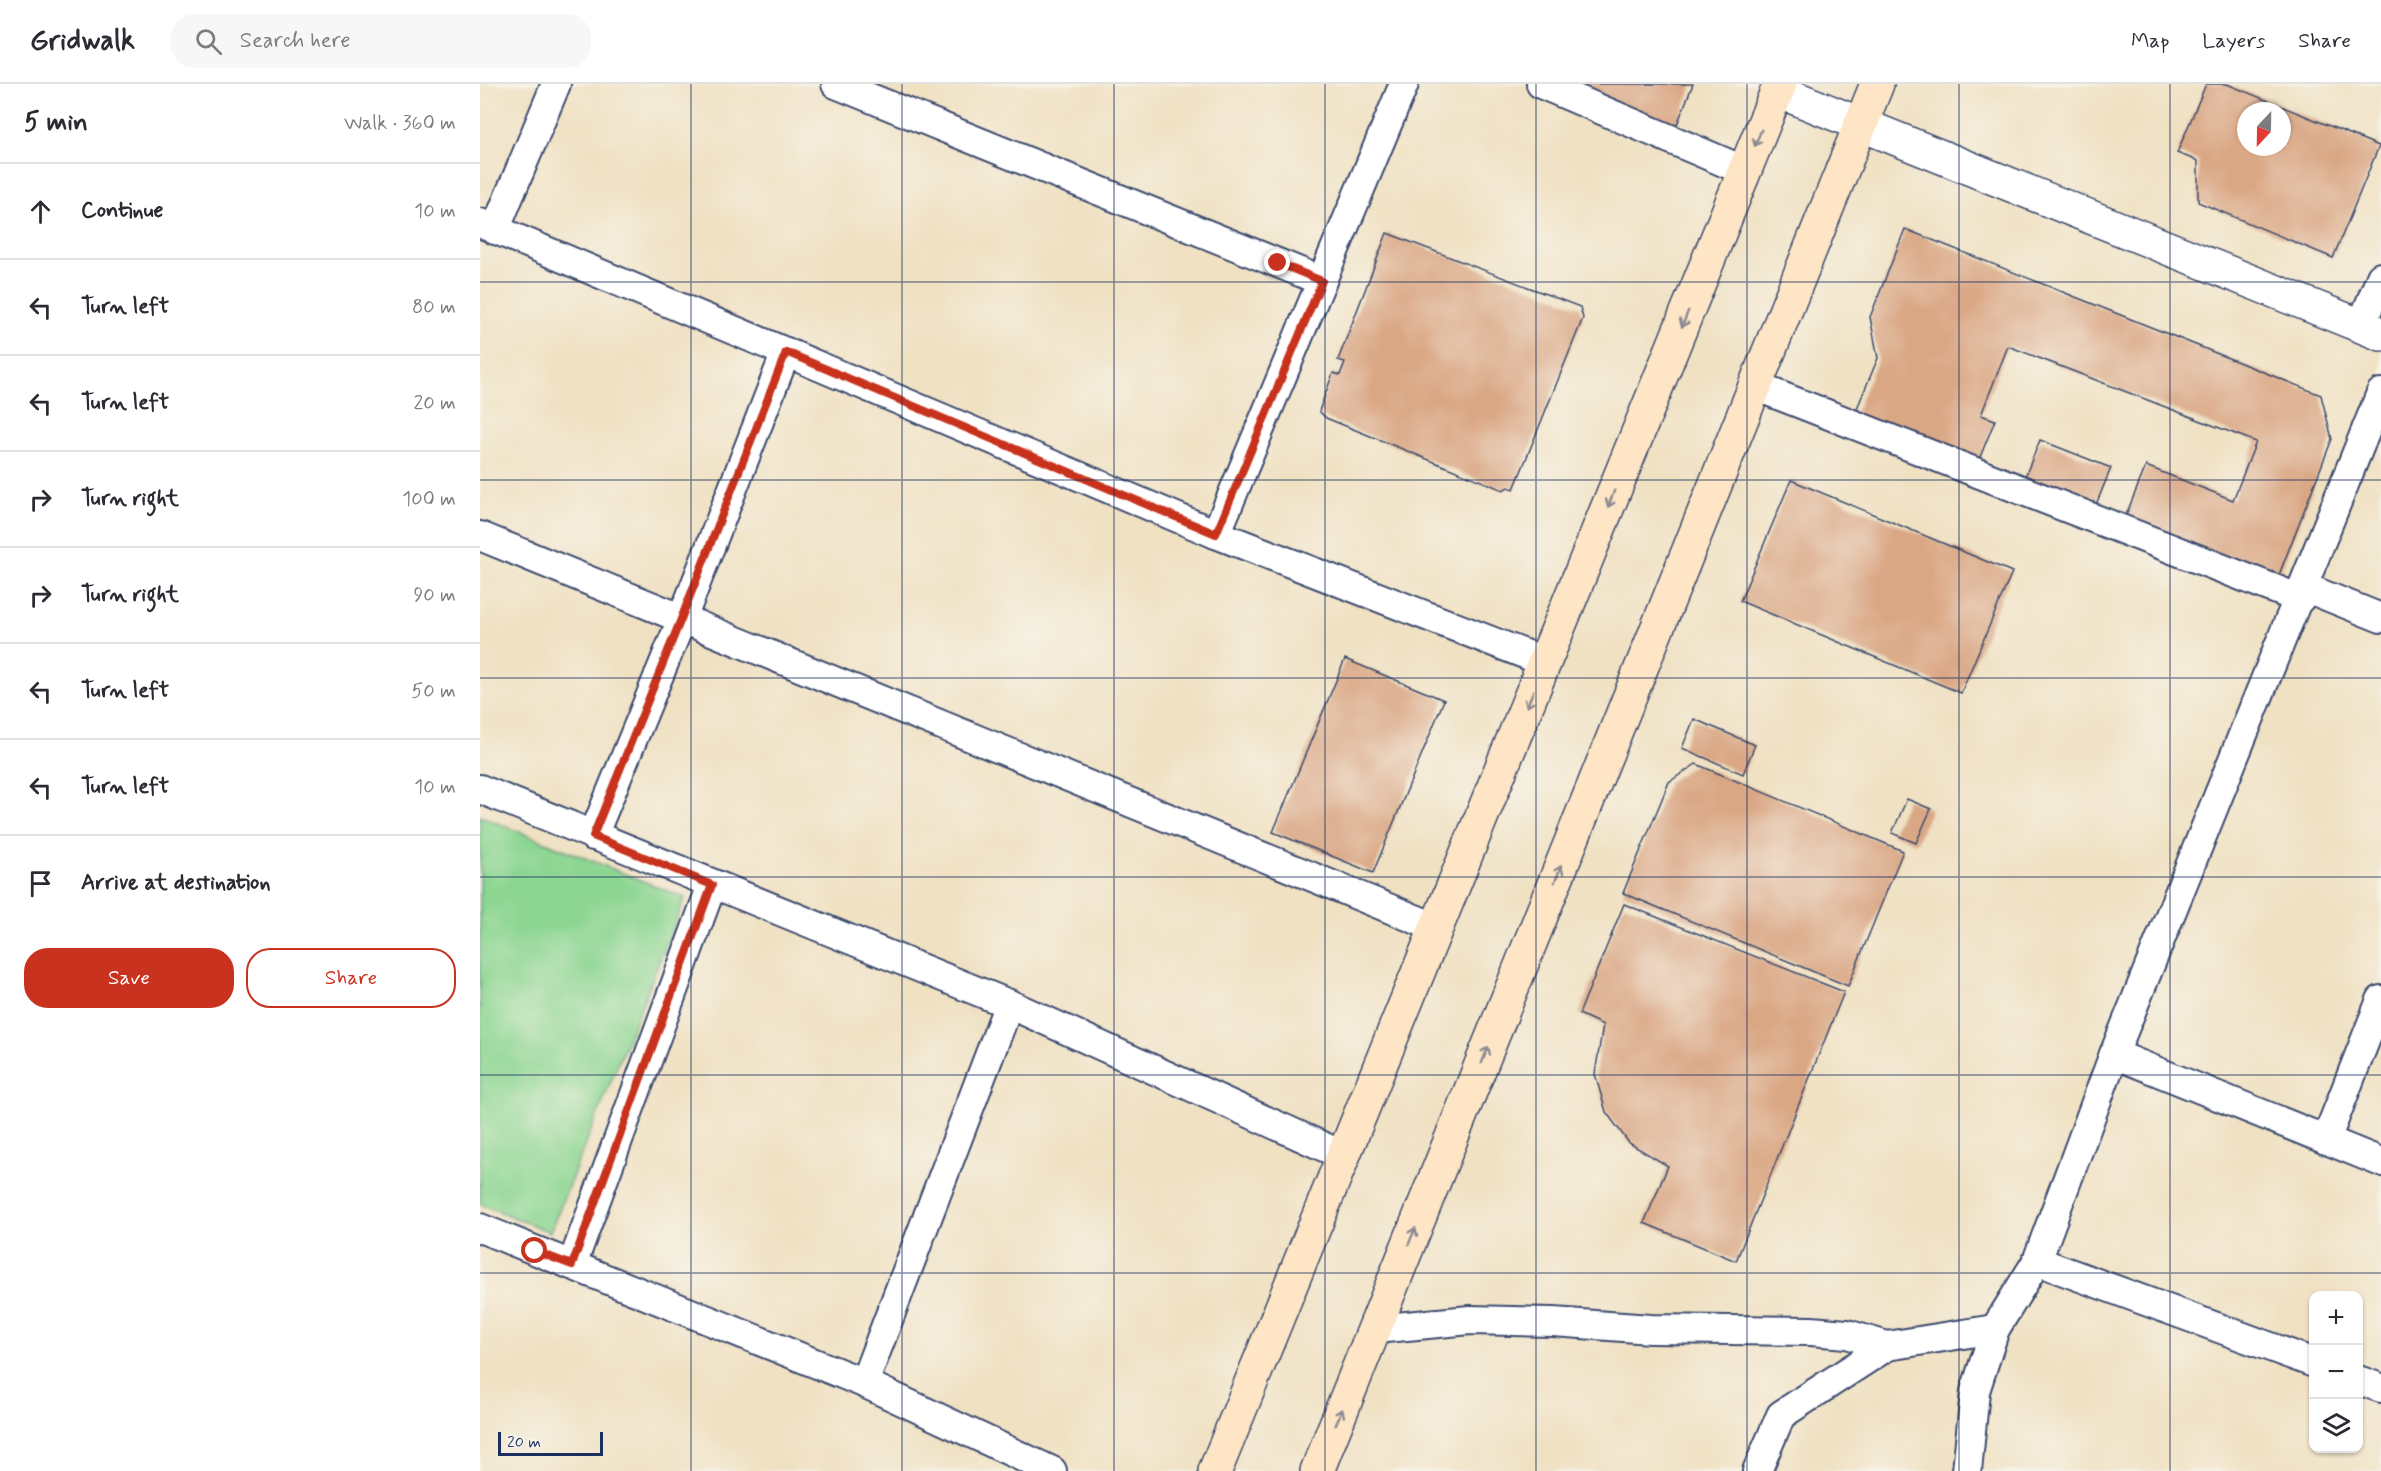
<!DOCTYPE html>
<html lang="en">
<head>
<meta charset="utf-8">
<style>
	body { margin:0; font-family:Mynerve,sans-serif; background:#f7f7f7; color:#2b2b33 }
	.controls { position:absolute; right:18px; bottom:18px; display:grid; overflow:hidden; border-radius:12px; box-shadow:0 2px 4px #0004 }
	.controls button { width:54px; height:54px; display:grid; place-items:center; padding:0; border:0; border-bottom:2px solid #e1e1e2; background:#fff; color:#2b2b33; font:30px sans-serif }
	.compass { position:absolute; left:1757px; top:18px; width:54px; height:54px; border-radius:50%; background:#fff; box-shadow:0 2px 4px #0004; rotate:202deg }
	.scale { position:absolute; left:18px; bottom:15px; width:105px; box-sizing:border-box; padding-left:6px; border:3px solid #1b2f5e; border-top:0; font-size:16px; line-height:21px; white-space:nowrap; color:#1b2f5e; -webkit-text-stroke:4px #f7f3e8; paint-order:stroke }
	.stop { position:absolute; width:18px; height:18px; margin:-14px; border:4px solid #c8321e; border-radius:50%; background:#fff }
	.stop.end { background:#c8321e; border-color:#fff; box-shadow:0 2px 6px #0008 }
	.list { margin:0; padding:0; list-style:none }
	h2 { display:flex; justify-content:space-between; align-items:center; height:78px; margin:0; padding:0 24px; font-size:26px }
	h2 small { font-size:20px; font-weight:400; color:#7c7c81 }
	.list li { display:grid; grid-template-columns:39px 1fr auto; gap:18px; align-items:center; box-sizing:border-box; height:96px; padding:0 24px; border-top:2px solid #e1e1e2 }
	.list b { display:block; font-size:22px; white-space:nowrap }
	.list em { font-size:20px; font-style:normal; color:#7c7c81 }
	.actions { display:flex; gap:12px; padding:18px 24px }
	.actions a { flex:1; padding:14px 0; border:2px solid #c8321e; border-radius:24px; text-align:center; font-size:21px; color:#c8321e }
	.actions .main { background:#c8321e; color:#fff }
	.icon { flex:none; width:33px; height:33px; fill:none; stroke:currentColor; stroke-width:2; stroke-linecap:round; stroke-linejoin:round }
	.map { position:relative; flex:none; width:1901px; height:1387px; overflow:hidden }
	header { display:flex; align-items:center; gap:36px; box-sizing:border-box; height:84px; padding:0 30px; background:#fff; border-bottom:2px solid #e1e1e2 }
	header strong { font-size:28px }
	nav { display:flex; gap:33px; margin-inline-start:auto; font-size:21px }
	.search { width:420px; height:54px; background:#f7f7f7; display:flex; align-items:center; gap:15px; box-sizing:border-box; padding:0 21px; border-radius:24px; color:#7c7c81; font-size:22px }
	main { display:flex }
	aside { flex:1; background:#fff }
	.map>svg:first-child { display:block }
	.green { fill:#8cd692; stroke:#548278; stroke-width:1.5 }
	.building { fill:#daa785; fill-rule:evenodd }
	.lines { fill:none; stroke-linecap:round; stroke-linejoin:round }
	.minor-casing { stroke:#3b4a6d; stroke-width:32 }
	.tertiary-casing { stroke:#3b4a6d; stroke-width:36 }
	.secondary-casing { stroke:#3b4a6d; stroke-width:36 }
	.minor { stroke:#fff; stroke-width:28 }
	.tertiary { stroke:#fff; stroke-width:33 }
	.secondary { stroke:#fde5c5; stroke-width:33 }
	.oneway { stroke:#8c8a92 }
	.route { stroke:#c8321e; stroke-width:8 }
	.grid { fill:none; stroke:#1b2f5e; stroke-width:1.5; stroke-opacity:0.55 }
</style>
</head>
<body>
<header>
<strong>Gridwalk</strong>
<div class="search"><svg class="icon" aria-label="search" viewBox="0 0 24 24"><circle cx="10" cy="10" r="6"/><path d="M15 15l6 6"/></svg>Search here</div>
<nav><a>Map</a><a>Layers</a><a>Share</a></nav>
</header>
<main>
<aside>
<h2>5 min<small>Walk · 360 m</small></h2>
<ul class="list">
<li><svg class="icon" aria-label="ahead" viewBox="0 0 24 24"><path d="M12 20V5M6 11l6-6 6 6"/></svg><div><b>Continue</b></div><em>10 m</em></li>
<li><svg class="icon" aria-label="left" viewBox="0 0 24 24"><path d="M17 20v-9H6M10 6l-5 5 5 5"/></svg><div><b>Turn left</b></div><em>80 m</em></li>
<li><svg class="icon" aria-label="left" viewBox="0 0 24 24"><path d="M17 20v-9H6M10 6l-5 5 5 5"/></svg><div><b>Turn left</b></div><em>20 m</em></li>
<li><svg class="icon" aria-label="right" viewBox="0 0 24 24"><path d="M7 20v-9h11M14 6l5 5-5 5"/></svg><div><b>Turn right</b></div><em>100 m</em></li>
<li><svg class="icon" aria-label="right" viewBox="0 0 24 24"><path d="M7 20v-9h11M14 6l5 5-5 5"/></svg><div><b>Turn right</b></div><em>90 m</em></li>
<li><svg class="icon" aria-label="left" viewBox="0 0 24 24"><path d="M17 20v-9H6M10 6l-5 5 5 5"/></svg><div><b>Turn left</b></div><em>50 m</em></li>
<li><svg class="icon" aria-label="left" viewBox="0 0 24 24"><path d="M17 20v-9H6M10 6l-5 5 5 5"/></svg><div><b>Turn left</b></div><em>10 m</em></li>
<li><svg class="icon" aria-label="arrive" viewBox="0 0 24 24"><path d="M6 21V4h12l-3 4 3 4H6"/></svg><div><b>Arrive at destination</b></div></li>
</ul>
<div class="actions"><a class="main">Save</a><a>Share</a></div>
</aside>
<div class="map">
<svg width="1901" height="1387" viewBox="0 0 1901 1387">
	<rect width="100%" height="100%" fill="#f7f3e8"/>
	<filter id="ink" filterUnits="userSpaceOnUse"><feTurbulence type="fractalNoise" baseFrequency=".0167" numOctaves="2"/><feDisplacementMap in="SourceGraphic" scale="12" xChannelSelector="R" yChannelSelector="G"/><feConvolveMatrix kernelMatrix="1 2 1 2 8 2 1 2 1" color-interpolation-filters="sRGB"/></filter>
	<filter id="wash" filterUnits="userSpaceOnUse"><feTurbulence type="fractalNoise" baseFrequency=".008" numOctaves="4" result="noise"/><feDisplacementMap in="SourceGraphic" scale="24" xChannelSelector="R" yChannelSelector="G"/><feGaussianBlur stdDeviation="1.35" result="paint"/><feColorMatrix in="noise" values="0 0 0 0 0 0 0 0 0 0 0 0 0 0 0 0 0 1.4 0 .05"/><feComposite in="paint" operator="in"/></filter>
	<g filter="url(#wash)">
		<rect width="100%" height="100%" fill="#f0e1c3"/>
		<!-- green -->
		<polygon class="green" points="0,732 205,814 70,1148 0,1120"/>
		<g id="blocks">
			<!-- building -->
			<g class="building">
				<polygon points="1075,0 1213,0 1194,48"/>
				<path d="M1726,0h21l152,62 -46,112 -135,-56v-41l-21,-8zM1766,27h36v36h-36z"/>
				<polygon points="1425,145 1841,311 1852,355 1797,496 1644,436 1666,382 1753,416 1776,358 1528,262 1501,331 1515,336 1496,383 1373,334 1398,274 1390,233"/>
				<polygon points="907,149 1100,223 1103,234 1034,405 1028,403 1023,406 846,334 839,327 853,289 860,291 865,278 858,276"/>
				<polygon points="1560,356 1631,384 1615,423 1544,395"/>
				<polygon points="1311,396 1532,488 1481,609 1260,517"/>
				<polygon points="865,575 964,616 893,789 793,748"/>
				<polygon points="1214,635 1275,661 1263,690 1202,664"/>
				<polygon points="1216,680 1423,767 1368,902 1143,809 1189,698"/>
				<polygon points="1427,715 1451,725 1436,759 1412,749"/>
				<polygon points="1144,820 1364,908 1256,1177 1164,1139 1188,1082 1149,1059 1126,1028 1115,990 1123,941 1099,930"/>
			</g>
		</g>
	</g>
	<g filter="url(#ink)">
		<use href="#blocks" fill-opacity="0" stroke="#3b4a6d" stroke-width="1.5"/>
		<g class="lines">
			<!-- minor casing -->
			<g class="minor-casing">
				<g id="minor">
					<polyline points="356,0 842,197"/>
					<polyline points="1061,0 1265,87"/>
					<polyline points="0,139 736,450 1065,578"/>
					<polyline points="15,146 76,0"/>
					<polyline points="1881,242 1901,193"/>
					<polyline points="1275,302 1820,515"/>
					<polyline points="736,450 924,0"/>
					<polyline points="0,452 957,844"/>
					<polyline points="1824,503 1901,534"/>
					<polyline points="0,705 529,920 864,1072"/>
					<polyline points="113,752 202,535 306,268"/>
					<polyline points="1634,970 1901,1078"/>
					<polyline points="1846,1056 1901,916"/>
					<polyline points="0,1144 384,1299 572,1387"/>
					<polyline points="1557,1177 1834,1279"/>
					<polyline points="92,1181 232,801"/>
					<polyline points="895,1245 990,1236 1073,1238 1171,1245 1331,1247 1367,1250 1407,1262"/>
					<polyline points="1878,1296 1901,1304"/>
					<polyline points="384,1299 529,920"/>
					<polyline points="1277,1387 1301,1331 1407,1262 1515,1245"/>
					<polyline points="1487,1387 1495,1307 1515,1245 1557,1177 1634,970 1901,309"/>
				</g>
			</g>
			<!-- tertiary casing -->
			<g class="tertiary-casing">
				<polyline id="tertiary" points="1298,7 1901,250"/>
			</g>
			<!-- secondary casing -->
			<g class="secondary-casing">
				<g id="secondary">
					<polyline points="735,1387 1300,0"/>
					<polyline points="837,1387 1397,0"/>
				</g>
			</g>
			<!-- minor -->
			<use href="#minor" class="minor"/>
			<!-- tertiary -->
			<use href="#tertiary" class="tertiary"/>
			<!-- secondary -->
			<use href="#secondary" class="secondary"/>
		</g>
		<!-- one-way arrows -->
		<defs><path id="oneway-shaft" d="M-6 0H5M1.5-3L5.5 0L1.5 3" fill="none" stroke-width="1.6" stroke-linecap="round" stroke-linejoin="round" transform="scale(1.5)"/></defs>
		<g class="oneway">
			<use href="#oneway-shaft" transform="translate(1278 54) rotate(112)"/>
			<use href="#oneway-shaft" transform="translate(1205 235) rotate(112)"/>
			<use href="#oneway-shaft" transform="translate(1131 415) rotate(112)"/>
			<use href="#oneway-shaft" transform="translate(1050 615) rotate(112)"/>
			<use href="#oneway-shaft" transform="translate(1078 790) rotate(-68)"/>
			<use href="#oneway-shaft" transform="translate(1005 971) rotate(-68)"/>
			<use href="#oneway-shaft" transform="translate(932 1152) rotate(-68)"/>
			<use href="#oneway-shaft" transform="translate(859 1333) rotate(-68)"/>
		</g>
	</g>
	<g class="lines" filter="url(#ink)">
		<!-- route -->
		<polyline class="route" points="55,1167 92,1181 232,801 113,752 201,535 306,268 736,450 842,197 798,179"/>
	</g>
	<!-- grid -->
	<path class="grid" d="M211,0v1387M422,0v1387M634,0v1387M845,0v1387M1056,0v1387M1267,0v1387M1479,0v1387M1690,0v1387M0,198h1901M0,396h1901M0,594h1901M0,793h1901M0,991h1901M0,1189h1901"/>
</svg>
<div class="controls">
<button>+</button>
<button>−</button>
<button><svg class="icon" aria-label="layers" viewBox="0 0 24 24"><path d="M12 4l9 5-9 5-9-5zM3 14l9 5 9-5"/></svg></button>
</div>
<svg class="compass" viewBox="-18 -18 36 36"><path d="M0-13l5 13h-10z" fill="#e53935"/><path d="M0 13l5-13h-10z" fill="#7c7c81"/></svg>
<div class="scale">20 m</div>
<div class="stop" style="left:55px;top:1167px"></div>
<div class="stop end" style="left:798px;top:179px"></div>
</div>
</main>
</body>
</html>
